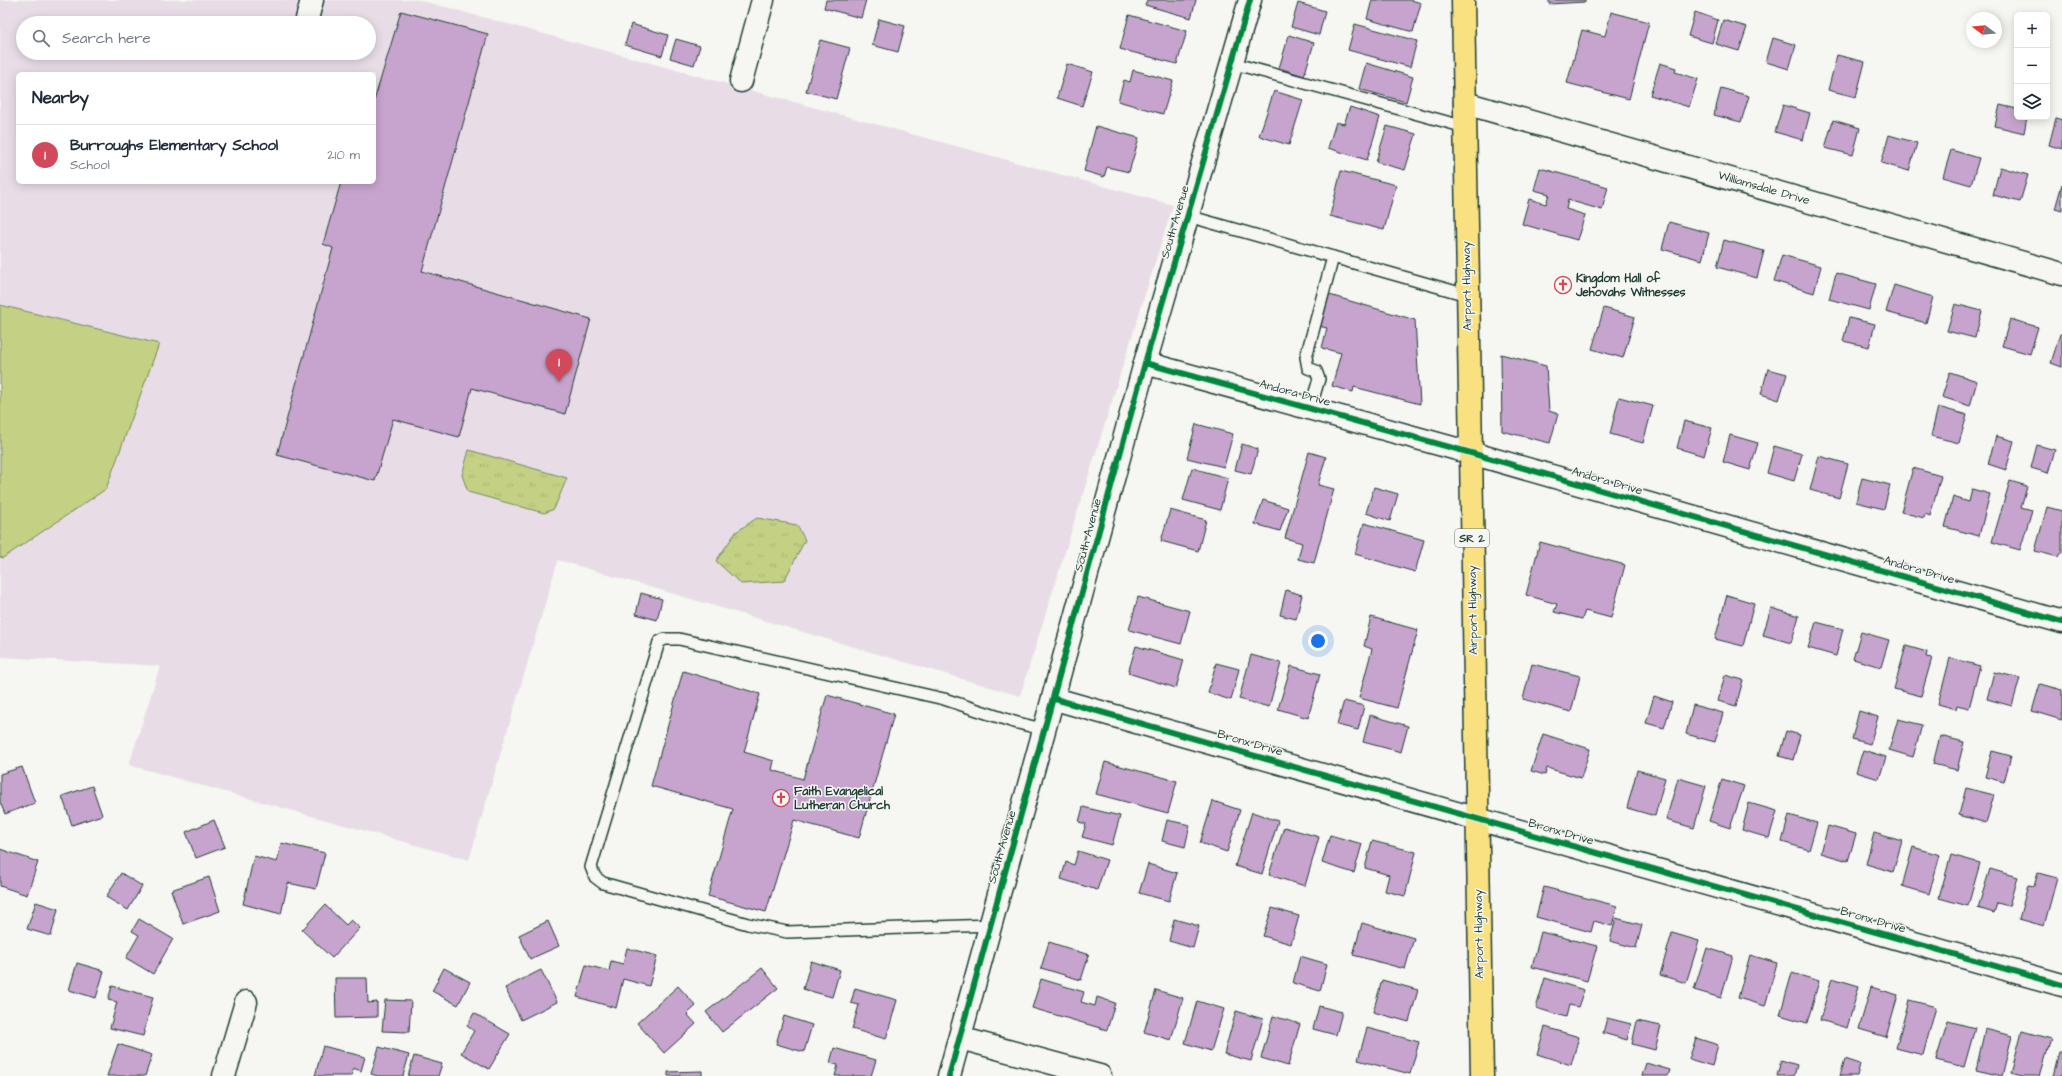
<!DOCTYPE html>
<html lang="en">
<head>
<meta charset="utf-8">
<style>
	body { margin:0; font-family:"Architects Daughter",sans-serif; background:#f2f2f3; color:#1f2937 }
	.controls { position:absolute; right:12px; top:12px; display:grid; overflow:hidden; border-radius:6px; box-shadow:0 2px 10px #0003 }
	.controls button { width:36px; height:36px; display:grid; place-items:center; padding:0; border:0; border-bottom:1px solid #e0e1e3; background:#fff; color:#1f2937; font:20px sans-serif }
	.compass { position:absolute; left:1966px; top:12px; width:36px; height:36px; border-radius:50%; background:#fff; box-shadow:0 2px 10px #0003; rotate:286deg }
	.you { position:absolute; left:1318px; top:641px; width:14px; height:14px; margin:-10px; border:3px solid #fff; border-radius:50%; background:#1a73e8; box-shadow:0 0 0 6px #1a73e833 }
	.badge { display:grid; place-items:center; width:26px; height:26px; border-radius:50%; background:#d1495b; color:#fff; font-size:13px; font-weight:700 }
	.pin { position:absolute; translate:-50% -33px; filter:drop-shadow(0 1px 2px #0008) }
	.pin::after { content:''; position:absolute; top:21px; width:14px; height:12px; background:inherit; clip-path:polygon(0 0,100% 0,50% 100%) }
	.list { margin:0; padding:0; list-style:none }
	h2 { display:flex; justify-content:space-between; align-items:center; height:52px; margin:0; padding:0 16px; font-size:17px }
	h2 small { font-size:13px; font-weight:400; color:#747a83 }
	.list li { display:grid; grid-template-columns:26px 1fr auto; gap:12px; align-items:center; box-sizing:border-box; height:60px; padding:0 16px; border-top:1px solid #e0e1e3 }
	.list b { display:block; font-size:15px; white-space:nowrap }
	.list p { margin:0; font-size:13px; white-space:nowrap; color:#747a83 }
	.list em { font-size:13px; font-style:normal; color:#747a83 }
	.icon { flex:none; width:22px; height:22px; fill:none; stroke:currentColor; stroke-width:2; stroke-linecap:round; stroke-linejoin:round }
	.map { position:relative; flex:none; width:2062px; height:1076px; overflow:hidden }
	.search { position:absolute; background:#fff; box-shadow:0 2px 10px #0003; left:16px; top:16px; width:360px; height:44px; display:flex; align-items:center; gap:10px; box-sizing:border-box; padding:0 14px; border-radius:22px; color:#747a83; font-size:15px }
	.panel { position:absolute; background:#fff; box-shadow:0 2px 10px #0003; left:16px; top:72px; width:360px; height:112px; border-radius:6px }
	.map>svg:first-child { display:block }
	.built { fill:#e8dde7; fill-rule:evenodd }
	.grass { fill:url(#grass-tufts); stroke:#72875c }
	.pitch { fill:#c4d184; stroke:#72875c }
	.building { fill:#c7a4ce; stroke:#1f3d34 }
	.lines { fill:none; stroke-linecap:round; stroke-linejoin:round }
	.service-casing { stroke:#1f3d34; stroke-width:14 }
	.minor-casing { stroke:#1f3d34; stroke-width:25 }
	.tertiary-casing { stroke:#1f3d34; stroke-width:25 }
	.primary-casing { stroke:#1f3d34; stroke-width:25 }
	.service { stroke:#f6f6f2; stroke-width:11 }
	.minor { stroke:#f6f6f2; stroke-width:22 }
	.tertiary { stroke:#f6f6f2; stroke-width:22 }
	.primary { stroke:#f9e181; stroke-width:22 }
	.cycleway-casing { stroke:#f6f6f2; stroke-width:8 }
	.cycleway { stroke:#00873e; stroke-width:6 }
	.labels { text-anchor:middle; dominant-baseline:central; stroke-width:3; stroke-linejoin:round; paint-order:stroke }
	.shield { fill:#f6f6f2; stroke:#60746d; stroke-width:1 }
	.shield-label { font-size:11px; font-weight:bold; fill:#1f3d34 }
	.street-label { font-size:12px; fill:#1f3d34; stroke:#f6f6f2 }
	.poi-label { font-size:12px; font-weight:bold; fill:#1f3d34; stroke:#f6f6f2; text-anchor:start }
</style>
</head>
<body>
<div class="map">
<svg width="2062" height="1076" viewBox="0 0 2062 1076">
	<defs>
		<pattern id="grass-tufts" width="24" height="20" patternUnits="userSpaceOnUse"><rect width="24" height="20" fill="#c4d184"/><path d="M3 7l-1-3M5 7V3M7 7l1-3M15 17l-1-3M17 17v-4M19 17l1-3" fill="none" stroke="#a8b473"/></pattern>
	</defs>
	<rect width="100%" height="100%" fill="#f6f6f2"/>
	<filter id="ink" filterUnits="userSpaceOnUse"><feTurbulence type="fractalNoise" baseFrequency=".025" numOctaves="2"/><feDisplacementMap in="SourceGraphic" scale="8" xChannelSelector="R" yChannelSelector="G"/><feConvolveMatrix kernelMatrix="1 2 1 2 8 2 1 2 1" color-interpolation-filters="sRGB"/></filter>
	<g filter="url(#ink)">
		<!-- built -->
		<path class="built" d="M0,0h419l754,205 -153,491 -462,-136 -89,300 -340,-95 31,-99 -160,-9zM23,23h346v30h-346zM18,74h356v108h-356z"/>
		<!-- grass -->
		<g class="grass">
			<polygon points="469,450 567,478 554,509 544,513 468,492 462,475"/>
			<polygon points="757,518 797,525 805,540 784,581 741,584 716,561 736,532"/>
		</g>
		<!-- pitch -->
		<polygon class="pitch" points="0,305 159,344 106,489 3,558 0,557"/>
		<!-- building -->
		<g class="building">
			<polygon points="826,0 866,0 861,18 824,8"/>
			<polygon points="1147,0 1196,0 1191,18 1145,5"/>
			<polygon points="1372,0 1411,0 1421,3 1413,32 1367,19"/>
			<polygon points="1549,0 1585,0 1585,2 1549,4"/>
			<polygon points="1298,3 1325,11 1319,35 1291,27"/>
			<polygon points="401,11 488,34 422,271 591,319 565,414 472,388 459,437 393,419 375,481 277,455 333,248 323,244 341,182 374,182 374,101"/>
			<polygon points="1611,12 1649,22 1629,99 1567,83 1582,30 1605,36"/>
			<polygon points="1695,12 1718,20 1712,43 1688,36"/>
			<polygon points="1129,15 1187,31 1177,64 1120,49"/>
			<polygon points="879,19 905,26 898,52 872,45"/>
			<polygon points="1723,20 1747,27 1739,51 1716,44"/>
			<polygon points="631,24 668,35 662,56 625,45"/>
			<polygon points="1355,24 1417,41 1410,67 1348,50"/>
			<polygon points="1289,35 1314,43 1304,76 1279,68"/>
			<polygon points="1773,38 1796,45 1789,69 1766,62"/>
			<polygon points="676,39 700,46 694,65 670,58"/>
			<polygon points="820,40 850,48 836,99 806,91"/>
			<polygon points="1837,55 1865,62 1856,97 1828,90"/>
			<polygon points="1366,63 1413,77 1406,102 1359,89"/>
			<polygon points="1660,63 1676,68 1675,72 1698,79 1689,107 1650,95"/>
			<polygon points="1067,64 1093,72 1082,106 1057,98"/>
			<polygon points="1133,70 1173,81 1163,114 1118,101 1124,80 1130,82"/>
			<polygon points="1721,88 1749,96 1741,122 1714,115"/>
			<polygon points="1274,91 1303,100 1289,145 1259,136"/>
			<polygon points="1783,105 1810,113 1803,140 1775,132"/>
			<polygon points="2000,105 2017,109 2017,117 2027,117 2024,133 1995,126"/>
			<polygon points="1350,107 1380,117 1367,160 1328,148 1336,122 1344,124"/>
			<polygon points="2056,118 2062,120 2062,149 2049,145"/>
			<polygon points="1833,120 1860,128 1853,155 1825,148"/>
			<polygon points="1096,126 1139,138 1129,172 1107,167 1104,177 1084,171"/>
			<polygon points="1387,126 1416,134 1405,170 1376,162"/>
			<polygon points="1889,135 1917,143 1909,171 1881,163"/>
			<polygon points="1951,150 1979,158 1971,185 1943,177"/>
			<polygon points="2000,167 2028,175 2020,202 1993,195"/>
			<polygon points="1540,168 1608,187 1602,210 1568,200 1566,209 1585,215 1577,240 1522,224 1529,199 1546,204 1549,194 1534,190"/>
			<polygon points="1341,171 1396,185 1384,230 1330,216"/>
			<polygon points="2062,184 2062,211 2055,209"/>
			<polygon points="1669,222 1709,233 1702,260 1662,249"/>
			<polygon points="1724,240 1764,251 1757,278 1717,267"/>
			<polygon points="1782,255 1821,266 1814,293 1774,281"/>
			<polygon points="1836,273 1876,284 1869,310 1829,299"/>
			<polygon points="1894,285 1933,297 1926,323 1886,312"/>
			<polygon points="1326,294 1415,320 1420,404 1354,387 1353,392 1332,386 1341,353 1322,348 1327,328 1318,326"/>
			<polygon points="1955,304 1982,311 1975,338 1947,331"/>
			<polygon points="1604,308 1635,317 1623,358 1592,349"/>
			<polygon points="1849,318 1875,324 1869,347 1843,341"/>
			<polygon points="2010,319 2038,327 2030,354 2002,346"/>
			<polygon points="2060,334 2062,334 2062,367 2051,363"/>
			<polygon points="1501,354 1546,366 1549,411 1558,414 1550,443 1502,431"/>
			<polygon points="1768,369 1787,374 1779,400 1761,394"/>
			<polygon points="1950,372 1977,381 1970,406 1942,397"/>
			<polygon points="1619,397 1653,406 1643,443 1610,434"/>
			<polygon points="1938,407 1967,415 1959,443 1931,436"/>
			<polygon points="1684,421 1712,428 1704,456 1677,448"/>
			<polygon points="1196,424 1233,434 1224,467 1187,458"/>
			<polygon points="1730,435 1758,443 1750,470 1723,462"/>
			<polygon points="1996,436 2014,441 2006,470 1988,464"/>
			<polygon points="1242,444 1258,449 1251,474 1235,470"/>
			<polygon points="2037,445 2055,450 2048,473 2031,468"/>
			<polygon points="1774,446 1802,454 1794,481 1767,473"/>
			<polygon points="1309,452 1326,457 1318,485 1334,489 1314,563 1298,559 1302,543 1285,538"/>
			<polygon points="1819,456 1848,464 1839,498 1810,490"/>
			<polygon points="1192,468 1228,478 1220,510 1183,500"/>
			<polygon points="1913,468 1941,476 1930,516 1925,514 1924,518 1901,512"/>
			<polygon points="1862,478 1890,485 1884,509 1856,502"/>
			<polygon points="2010,481 2027,486 2021,507 2032,510 2020,550 1992,542"/>
			<polygon points="1374,487 1398,494 1390,521 1366,513"/>
			<polygon points="1972,489 1990,494 1979,536 1945,527 1953,497 1969,502"/>
			<polygon points="1263,500 1288,508 1280,531 1255,524"/>
			<polygon points="2047,507 2062,511 2062,553 2060,553 2058,557 2035,551"/>
			<polygon points="1170,510 1206,520 1198,551 1161,541"/>
			<polygon points="1364,523 1424,540 1415,572 1355,554"/>
			<polygon points="1540,542 1625,565 1611,618 1585,611 1582,619 1554,612 1557,604 1526,595"/>
			<polygon points="1286,590 1302,595 1296,619 1280,615"/>
			<polygon points="641,593 662,599 657,620 636,614"/>
			<polygon points="1727,595 1754,603 1743,646 1715,639"/>
			<polygon points="1138,597 1190,611 1181,644 1129,630"/>
			<polygon points="1771,608 1799,616 1791,643 1763,635"/>
			<polygon points="1371,617 1418,630 1397,708 1359,698 1372,649 1364,646"/>
			<polygon points="1816,622 1843,629 1836,656 1808,648"/>
			<polygon points="1861,632 1889,640 1881,667 1853,659"/>
			<polygon points="1136,646 1184,660 1176,688 1128,673"/>
			<polygon points="1906,646 1927,652 1926,657 1932,658 1921,696 1894,689"/>
			<polygon points="1251,655 1281,663 1269,707 1239,699"/>
			<polygon points="1950,658 1980,666 1969,708 1957,705 1956,709 1938,704"/>
			<polygon points="1216,663 1239,669 1231,700 1208,693"/>
			<polygon points="1532,664 1580,676 1571,712 1523,699"/>
			<polygon points="1291,666 1320,674 1308,718 1278,709"/>
			<polygon points="683,671 760,694 744,752 774,761 772,770 803,779 827,695 894,714 859,838 794,820 766,912 708,896 733,809 651,786"/>
			<polygon points="1994,672 2020,678 2012,706 1987,699"/>
			<polygon points="1725,675 1743,680 1736,706 1718,701"/>
			<polygon points="2040,684 2062,690 2062,720 2032,711"/>
			<polygon points="1654,696 1672,702 1664,728 1646,723"/>
			<polygon points="1344,701 1364,706 1358,730 1337,725"/>
			<polygon points="1693,705 1723,713 1715,742 1686,734"/>
			<polygon points="1859,711 1878,717 1870,744 1852,739"/>
			<polygon points="1370,715 1408,726 1401,752 1363,742"/>
			<polygon points="1898,719 1922,725 1913,757 1889,750"/>
			<polygon points="1786,731 1800,735 1793,760 1779,756"/>
			<polygon points="1543,734 1590,749 1581,778 1547,768 1545,775 1531,771"/>
			<polygon points="1940,736 1964,742 1957,770 1933,764"/>
			<polygon points="1863,750 1886,757 1879,779 1856,772"/>
			<polygon points="1992,751 2011,756 2004,782 1985,777"/>
			<polygon points="1105,762 1177,781 1168,813 1096,794"/>
			<polygon points="22,767 35,803 5,814 0,802 0,774"/>
			<polygon points="1637,770 1665,778 1655,816 1627,808"/>
			<polygon points="1678,778 1706,786 1694,828 1666,820"/>
			<polygon points="1722,779 1744,786 1730,828 1709,821"/>
			<polygon points="92,786 102,815 72,825 62,796"/>
			<polygon points="1966,788 1994,795 1986,823 1959,815"/>
			<polygon points="1213,801 1240,810 1227,852 1200,843"/>
			<polygon points="1749,803 1777,811 1769,838 1742,830"/>
			<polygon points="1083,807 1120,816 1112,845 1082,837 1086,824 1079,822"/>
			<polygon points="1252,812 1278,821 1262,874 1235,866"/>
			<polygon points="1789,815 1817,823 1809,850 1782,842"/>
			<polygon points="214,820 225,847 196,858 186,832"/>
			<polygon points="1167,820 1190,825 1185,847 1162,841"/>
			<polygon points="1828,826 1856,834 1848,861 1821,853"/>
			<polygon points="1284,827 1319,837 1305,886 1269,875"/>
			<polygon points="1874,833 1902,841 1893,872 1866,864"/>
			<polygon points="1330,835 1362,844 1354,873 1322,863"/>
			<polygon points="1372,841 1416,852 1405,896 1385,891 1389,875 1365,868"/>
			<polygon points="281,843 325,853 316,889 288,883 281,914 243,904 254,856 277,862"/>
			<polygon points="1913,847 1940,855 1929,894 1902,886"/>
			<polygon points="0,849 38,862 27,895 0,886"/>
			<polygon points="1078,851 1107,860 1097,890 1061,879 1066,862 1074,865"/>
			<polygon points="1951,855 1980,863 1968,906 1939,898"/>
			<polygon points="1148,864 1177,873 1169,901 1139,893"/>
			<polygon points="1990,869 2017,877 2009,906 1997,903 1994,913 1978,908"/>
			<polygon points="121,873 142,886 128,910 106,897"/>
			<polygon points="2038,873 2057,878 2044,926 2019,919 2028,885 2034,886"/>
			<polygon points="209,877 220,911 183,924 171,890"/>
			<polygon points="1544,887 1617,906 1612,926 1594,921 1591,932 1536,917"/>
			<polygon points="36,902 58,909 51,936 27,929"/>
			<polygon points="325,905 346,925 351,920 360,928 332,958 302,930"/>
			<polygon points="1272,908 1299,916 1291,944 1263,936"/>
			<polygon points="1616,918 1642,925 1636,948 1610,941"/>
			<polygon points="139,919 173,939 153,974 126,958 139,935 132,931"/>
			<polygon points="1174,919 1199,926 1193,948 1169,941"/>
			<polygon points="548,921 559,946 530,959 519,935"/>
			<polygon points="1362,923 1414,938 1405,969 1353,955"/>
			<polygon points="1541,932 1597,946 1587,981 1532,967"/>
			<polygon points="1672,933 1699,941 1686,983 1660,975"/>
			<polygon points="1049,942 1089,955 1081,980 1041,968"/>
			<polygon points="627,948 657,956 649,986 623,979 616,1008 577,997 586,965 609,971 611,961 623,964"/>
			<polygon points="1707,948 1733,956 1721,998 1694,990"/>
			<polygon points="1750,955 1777,963 1765,1006 1738,998"/>
			<polygon points="1300,956 1327,964 1320,991 1293,983"/>
			<polygon points="811,961 840,970 832,997 803,989"/>
			<polygon points="77,963 104,971 96,998 69,990"/>
			<polygon points="444,968 470,982 458,1005 432,991"/>
			<polygon points="762,968 778,988 722,1032 706,1012"/>
			<polygon points="541,970 557,1002 521,1020 505,988"/>
			<polygon points="1792,973 1819,981 1807,1023 1780,1015"/>
			<polygon points="335,978 367,978 368,1003 377,1002 377,1017 336,1018"/>
			<polygon points="1545,978 1584,990 1578,1007 1569,1005 1566,1017 1536,1008"/>
			<polygon points="1832,978 1859,986 1847,1028 1820,1020"/>
			<polygon points="1041,979 1084,992 1081,1002 1095,1006 1097,997 1115,1003 1107,1030 1032,1008"/>
			<polygon points="1382,980 1418,990 1409,1022 1373,1012"/>
			<polygon points="112,986 153,997 143,1036 110,1028 117,1002 108,1000"/>
			<polygon points="678,986 696,1006 687,1014 696,1024 664,1053 637,1023"/>
			<polygon points="1871,987 1898,995 1886,1037 1859,1029"/>
			<polygon points="855,988 897,1000 886,1039 852,1029 859,1005 851,1003"/>
			<polygon points="1156,990 1183,998 1171,1040 1144,1032"/>
			<polygon points="385,1000 411,1001 409,1032 382,1031"/>
			<polygon points="1909,1000 1936,1007 1923,1055 1896,1048"/>
			<polygon points="1197,1001 1224,1009 1211,1051 1185,1043"/>
			<polygon points="1319,1006 1342,1012 1336,1035 1313,1029"/>
			<polygon points="1236,1011 1263,1019 1251,1061 1224,1054"/>
			<polygon points="474,1013 510,1034 489,1069 461,1053 474,1031 467,1026"/>
			<polygon points="784,1016 812,1025 804,1052 776,1044"/>
			<polygon points="1273,1016 1300,1024 1288,1066 1261,1058"/>
			<polygon points="1607,1018 1631,1024 1627,1040 1603,1033"/>
			<polygon points="1637,1021 1661,1026 1655,1050 1632,1044"/>
			<polygon points="1948,1021 1975,1028 1964,1067 1936,1060"/>
			<polygon points="1545,1027 1579,1037 1571,1065 1537,1054"/>
			<polygon points="1367,1028 1419,1042 1410,1074 1358,1060"/>
			<polygon points="1985,1029 2012,1036 2002,1076 1976,1070"/>
			<polygon points="2022,1031 2051,1039 2040,1076 2022,1076 2011,1073"/>
			<polygon points="1696,1038 1718,1045 1712,1066 1689,1059"/>
			<polygon points="118,1044 152,1055 145,1076 107,1076"/>
			<polygon points="323,1046 365,1057 361,1071 353,1068 351,1076 315,1076"/>
			<polygon points="379,1047 409,1055 403,1076 378,1076 371,1074"/>
			<polygon points="834,1048 876,1060 871,1076 835,1076 838,1065 830,1063"/>
			<polygon points="2059,1052 2062,1052 2062,1076 2053,1076"/>
			<polygon points="414,1056 442,1064 438,1076 408,1076"/>
			<polygon points="1845,1059 1860,1064 1857,1076 1840,1076"/>
			<polygon points="1781,1060 1797,1065 1794,1076 1777,1076"/>
			<polygon points="1646,1063 1670,1070 1668,1076 1642,1076"/>
			<polygon points="702,1071 702,1076 668,1076 668,1072"/>
		</g>
		<g class="lines">
			<!-- service casing -->
			<g class="service-casing">
				<g id="service">
					<polyline points="1232,63 1465,127"/>
					<polyline points="1188,216 1467,295"/>
					<polyline points="1310,409 1319,379 1316,371 1308,368 1306,357 1333,257"/>
					<polyline points="992,925 787,932 748,924 603,883 595,877 591,867 659,642 665,639 679,639 944,699 1014,722 1046,730"/>
				</g>
			</g>
			<!-- minor casing -->
			<g class="minor-casing">
				<g id="minor">
					<polyline points="307,19 312,0"/>
					<polyline points="741,81 763,0"/>
					<polyline points="1465,103 2062,274"/>
					<polyline points="1145,363 1471,453 2062,622"/>
					<polyline points="1055,699 2062,985"/>
					<polyline points="960,1038 1100,1076"/>
					<polyline points="224,1076 246,1002"/>
				</g>
			</g>
			<!-- tertiary casing -->
			<g class="tertiary-casing">
				<polyline id="tertiary" points="949,1076 1145,363 1250,0"/>
			</g>
			<!-- primary casing -->
			<g class="primary-casing">
				<polyline id="primary" points="1463,0 1482,1076"/>
			</g>
			<!-- service -->
			<use href="#service" class="service"/>
			<!-- minor -->
			<use href="#minor" class="minor"/>
			<!-- tertiary -->
			<use href="#tertiary" class="tertiary"/>
			<!-- primary -->
			<use href="#primary" class="primary"/>
			<!-- cycleway casing -->
			<g class="cycleway-casing">
				<g id="cycleway">
					<polyline points="1145,363 1471,453 2062,622"/>
					<polyline points="1055,699 2062,985"/>
					<polyline points="949,1076 1145,363 1250,0"/>
				</g>
			</g>
			<!-- cycleway -->
			<use href="#cycleway" class="cycleway"/>
		</g>
	</g>
	<!-- icons -->
	<defs>
		<g id="church-ring" transform="scale(0.9)"><circle r="9.5" fill="#f6f6f2" stroke="#d1495b" stroke-width="1.5"/><path d="M-1.2-6h2.4v3.5h3.3v2.4h-3.3V6h-2.4V-.1h-3.3v-2.4h3.3Z" fill="#d1495b"/></g>
	</defs>
	<g fill-rule="evenodd">
		<use href="#church-ring" x="1563" y="285"/>
		<use href="#church-ring" x="781" y="798"/>
	</g>
	<g class="labels">
		<!-- shield labels -->
		<rect class="shield" x="1455" y="529" width="34" height="18" rx="3"/>
		<g class="shield-label">
			<text x="1472" y="538">SR 2</text>
		</g>
		<!-- street labels -->
		<g class="street-label">
			<text transform="translate(1764 188) rotate(16)">Williamsdale Drive</text>
			<text transform="translate(1175 222) rotate(-74)">South Avenue</text>
			<text transform="translate(1467 286) rotate(-91)">Airport Highway</text>
			<text transform="translate(1295 393) rotate(15)">Andora Drive</text>
			<text transform="translate(1607 481) rotate(16)">Andora Drive</text>
			<text transform="translate(1088 535) rotate(-75)">South Avenue</text>
			<text transform="translate(1919 570) rotate(16)">Andora Drive</text>
			<text transform="translate(1473 610) rotate(-91)">Airport Highway</text>
			<text transform="translate(1250 743) rotate(16)">Bronx Drive</text>
			<text transform="translate(1561 832) rotate(16)">Bronx Drive</text>
			<text transform="translate(1002 847) rotate(-74)">South Avenue</text>
			<text transform="translate(1873 920) rotate(16)">Bronx Drive</text>
			<text transform="translate(1479 934) rotate(-91)">Airport Highway</text>
		</g>
		<!-- poi labels -->
		<g class="poi-label">
			<text x="1576" y="278">Kingdom Hall of<tspan x="1576" dy="14">Jehovahs Witnesses</tspan></text>
			<text x="794" y="791">Faith Evangelical<tspan x="794" dy="14">Lutheran Church</tspan></text>
		</g>
	</g>
</svg>
<div class="controls">
<button>+</button>
<button>−</button>
<button><svg class="icon" aria-label="layers" viewBox="0 0 24 24"><path d="M12 4l9 5-9 5-9-5zM3 14l9 5 9-5"/></svg></button>
</div>
<svg class="compass" viewBox="-18 -18 36 36"><path d="M0-13l5 13h-10z" fill="#e53935"/><path d="M0 13l5-13h-10z" fill="#747a83"/></svg>
<div class="you"></div>
<div class="pin badge" style="left:559px;top:382px">1</div>
<div class="search"><svg class="icon" aria-label="search" viewBox="0 0 24 24"><circle cx="10" cy="10" r="6"/><path d="M15 15l6 6"/></svg>Search here</div>
<section class="panel">
<h2>Nearby<small></small></h2>
<ul class="list">
<li><span class="badge">1</span><div><b>Burroughs Elementary School</b><p>School</p></div><em>210 m</em></li>
</ul>
</section>
</div>
</body>
</html>
